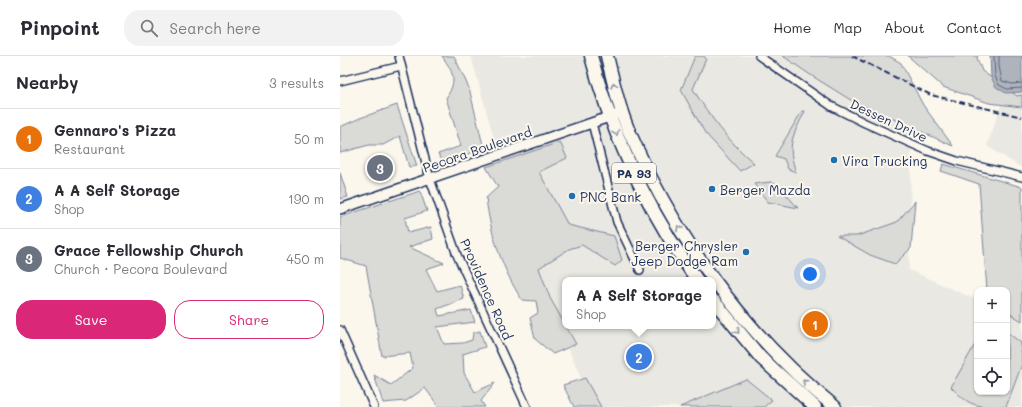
<!DOCTYPE html>
<html lang="en">
<head>
<meta charset="utf-8">
<style>
	body { margin:0; font-family:Mali,sans-serif; background:#f2f2f3; color:#2b2b33 }
	.controls { position:absolute; right:12px; bottom:12px; display:grid; overflow:hidden; border-radius:8px; box-shadow:0 1px 3px #0004 }
	.controls button { width:36px; height:36px; display:grid; place-items:center; padding:0; border:0; border-bottom:1px solid #e1e1e2; background:#fff; color:#2b2b33; font:20px sans-serif }
	.you { position:absolute; left:470px; top:218px; width:14px; height:14px; margin:-10px; border:3px solid #fff; border-radius:50%; background:#1a73e8; box-shadow:0 0 0 6px #1a73e833 }
	.badge { display:grid; place-items:center; width:26px; height:26px; border-radius:50%; background:#db2777; color:#fff; font-size:13px; font-weight:700 }
	.pin { position:absolute; translate:-50% -50%; border:2px solid #fff; box-shadow:0 1px 4px #0006 }
	.popup { position:absolute; left:222px; top:221px; width:154px; height:52px; box-sizing:border-box; display:grid; place-content:center; border-radius:8px; background:#fff; filter:drop-shadow(0 1px 3px #0005); font-size:13px; white-space:nowrap; color:#7c7c81 }
	.popup b { font-size:15px; color:#2b2b33 }
	.popup::after { content:''; position:absolute; left:50%; top:100%; margin-left:-8px; border:8px solid transparent; border-top-color:#fff }
	.list { margin:0; padding:0; list-style:none }
	h2 { display:flex; justify-content:space-between; align-items:center; height:52px; margin:0; padding:0 16px; font-size:17px }
	h2 small { font-size:13px; font-weight:400; color:#7c7c81 }
	.list li { display:grid; grid-template-columns:26px 1fr auto; gap:12px; align-items:center; box-sizing:border-box; height:60px; padding:0 16px; border-top:1px solid #e1e1e2 }
	.list b { display:block; font-size:15px; white-space:nowrap }
	.list p { margin:0; font-size:13px; white-space:nowrap; color:#7c7c81 }
	.list em { font-size:13px; font-style:normal; color:#7c7c81 }
	.actions { display:flex; gap:8px; padding:12px 16px }
	.actions a { flex:1; padding:9px 0; border:1px solid #db2777; border-radius:16px; text-align:center; font-size:14px; color:#db2777 }
	.actions .main { background:#db2777; color:#fff }
	.icon { flex:none; width:22px; height:22px; fill:none; stroke:currentColor; stroke-width:2; stroke-linecap:round; stroke-linejoin:round }
	.map { position:relative; flex:none; width:682px; height:351px; overflow:hidden }
	header { display:flex; align-items:center; gap:24px; box-sizing:border-box; height:56px; padding:0 20px; background:#fff; border-bottom:1px solid #e1e1e2 }
	header strong { font-size:19px }
	nav { display:flex; gap:22px; margin-inline-start:auto; font-size:14px }
	.search { width:280px; height:36px; background:#f2f2f3; display:flex; align-items:center; gap:10px; box-sizing:border-box; padding:0 14px; border-radius:16px; color:#7c7c81; font-size:15px }
	main { display:flex }
	aside { flex:1; background:#fff }
	.map>svg:first-child { display:block }
	.built { fill:#eae8e2; fill-rule:evenodd }
	.green { fill:#dadad7; stroke:#7a849a }
	.water { fill:#afb3bb; stroke:#747e96 }
	.lines { fill:none; stroke-linecap:round; stroke-linejoin:round }
	.shore { stroke:#566483; stroke-width:1 }
	.minor-casing { stroke:#1b2f5e; stroke-width:10 }
	.tertiary-casing { stroke:#1b2f5e; stroke-width:12 }
	.trunk-casing { stroke:#1b2f5e; stroke-width:15 }
	.minor { stroke:#fbf7ec; stroke-width:7 }
	.tertiary { stroke:#fbf7ec; stroke-width:9 }
	.trunk { stroke:#fbf7ec; stroke-width:12 }
	.rail { stroke:#1b2f5e; stroke-width:2; stroke-dasharray:6 3; stroke-linecap:butt }
	.oneway { stroke:#8b93a5 }
	.poi-dot { fill:#1f6fb2; stroke:#fbf7ec; stroke-width:1.5 }
	.labels { text-anchor:middle; dominant-baseline:central; stroke-width:4; stroke-linejoin:round; paint-order:stroke }
	.shield { fill:#fbf7ec; stroke:#5e6b89; stroke-width:1 }
	.shield-label { font-size:12px; font-weight:bold; fill:#1b2f5e }
	.street-label { font-size:13px; fill:#1b2f5e; stroke:#fbf7ec }
	.poi-label { font-size:13px; fill:#1b2f5e; stroke:#fbf7ec; text-anchor:start }
</style>
</head>
<body>
<header>
<strong>Pinpoint</strong>
<div class="search"><svg class="icon" aria-label="search" viewBox="0 0 24 24"><circle cx="10" cy="10" r="6"/><path d="M15 15l6 6"/></svg>Search here</div>
<nav><a>Home</a><a>Map</a><a>About</a><a>Contact</a></nav>
</header>
<main>
<aside>
<h2>Nearby<small>3 results</small></h2>
<ul class="list">
<li><span class="badge" style="background:#e8710a">1</span><div><b>Gennaro's Pizza</b><p>Restaurant</p></div><em>50 m</em></li>
<li><span class="badge" style="background:#3f7fe0">2</span><div><b>A A Self Storage</b><p>Shop</p></div><em>190 m</em></li>
<li><span class="badge" style="background:#6b7280">3</span><div><b>Grace Fellowship Church</b><p>Church · Pecora Boulevard</p></div><em>450 m</em></li>
</ul>
<div class="actions"><a class="main">Save</a><a>Share</a></div>
</aside>
<div class="map">
<svg width="682" height="351" viewBox="0 0 682 351">
	<rect width="100%" height="100%" fill="#fbf7ec"/>
	<filter id="ink" filterUnits="userSpaceOnUse"><feTurbulence type="fractalNoise" baseFrequency=".025" numOctaves="2"/><feDisplacementMap in="SourceGraphic" scale="8" xChannelSelector="R" yChannelSelector="G"/><feConvolveMatrix kernelMatrix="1 2 1 2 8 2 1 2 1" color-interpolation-filters="sRGB"/></filter>
	<g filter="url(#ink)">
		<!-- built -->
		<g class="built">
			<path d="M131,0h313l128,62 -3,152 68,30v92h30v-79l15,7v87h-429l-72,-172zM225,224h148v46h-148z"/>
			<polygon points="678,0 682,0 682,112 647,90"/>
		</g>
		<!-- green -->
		<g class="green">
			<path d="M102,0h12l15,32 15,61 -41,13 -5,-8 23,-8 -15,-48c12,-18 7,-26 -4,-42z"/>
			<path d="M355,0h9l2,3 -13,30c17,28 36,53 61,74l-14,8 -35,-38 -24,-43z"/>
			<polygon points="443,0 549,0 561,7 583,49 613,90 509,43 469,18"/>
			<polygon points="568,0 638,0 637,2 642,15 677,40 682,39 682,51 649,47 603,31"/>
			<polygon points="57,49 77,110 69,111 60,80 43,89 29,89 0,97 0,71 20,62"/>
			<path d="M462,55h3c-12,25 -19,33 -9,61l-8,-3 -4,-10 -9,-3z"/>
			<path d="M220,86l7,16 -28,14 29,53 46,11 8,24 -7,6 -33,-21 -13,4 -30,19 11,30 26,46 -23,10 -18,-15 -5,-21 8,-5 -2,-12 -14,-1c-19,-29 -32,-67 -36,-102l12,-11 -12,-20z"/>
			<polygon points="603,108 682,131 682,265 667,256 667,234 647,234 639,128 601,115"/>
			<polygon points="0,117 8,141 0,143"/>
			<polygon points="430,126 438,129 458,152 428,146 414,128"/>
			<polygon points="80,135 87,155 65,162 68,177 91,171 93,183 69,191 104,207 86,213 97,235 120,229 124,243 97,253 99,260 131,254 135,266 97,271 104,288 123,287 132,284 133,277 140,275 145,291 123,298 124,317 135,336 155,327 141,345 145,351 99,351 85,332 66,345 43,347 34,319 51,329 73,312 70,297 42,300 26,210 0,202 0,161"/>
			<polygon points="575,145 571,192 555,208 530,199 497,180 517,180 557,166"/>
			<path d="M667,276l14,11 1,21 -16,43c-29,0 -36,0 -55,-20l26,-46v51h30z"/>
			<polygon points="245,322 261,351 234,351 223,329"/>
			<polygon points="406,323 432,344 424,351 340,351"/>
		</g>
		<!-- water -->
		<polygon class="water" points="650,0 682,0 682,36 666,37 656,31 651,21"/>
		<g class="lines">
			<!-- shore -->
			<g class="shore">
				<polyline points="654,0 655,20 659,29 667,33 682,32"/>
				<polyline points="659,0 659,10 662,25 672,28 682,27"/>
			</g>
			<!-- minor casing -->
			<g class="minor-casing">
				<g id="minor">
					<polyline points="59,0 90,123 117,199 187,351"/>
					<polyline points="419,0 491,50 525,67 588,95 617,105 682,121"/>
					<polyline points="0,25 61,10"/>
					<polyline points="252,67 277,166 300,214"/>
					<polyline points="0,274 34,351"/>
				</g>
			</g>
			<!-- tertiary casing -->
			<g class="tertiary-casing">
				<polyline id="tertiary" points="0,153 275,59"/>
			</g>
			<!-- trunk casing -->
			<g class="trunk-casing">
				<g id="trunk">
					<path d="M251,0c21,80 58,156 106,224"/>
					<path d="M267,0c6,24 11,50 21,73 46,107 116,205 207,278"/>
					<polyline points="373,244 421,302 475,351"/>
				</g>
			</g>
			<!-- minor -->
			<use href="#minor" class="minor"/>
			<!-- tertiary -->
			<use href="#tertiary" class="tertiary"/>
			<!-- trunk -->
			<use href="#trunk" class="trunk"/>
			<!-- rail -->
			<polyline class="rail" points="512,0 591,39 682,61"/>
		</g>
		<!-- one-way arrows -->
		<defs><path id="oneway-chevron" d="M-2-3.5L2.5 0L-2 3.5" fill="none" stroke-width="1.6" stroke-linecap="round" stroke-linejoin="round"/></defs>
		<g class="oneway">
			<use href="#oneway-chevron" transform="translate(274 29) rotate(-105)"/>
			<use href="#oneway-chevron" transform="translate(276 77) rotate(69)"/>
			<use href="#oneway-chevron" transform="translate(339 172) rotate(-121)"/>
			<use href="#oneway-chevron" transform="translate(397 275) rotate(50)"/>
			<use href="#oneway-chevron" transform="translate(465 326) rotate(-138)"/>
		</g>
	</g>
	<!-- markers -->
	<g class="poi-dot">
		<circle cx="494" cy="104" r="4"/>
		<circle cx="372" cy="133" r="4"/>
		<circle cx="232" cy="140" r="4"/>
		<circle cx="406" cy="196" r="4"/>
	</g>
	<g class="labels">
		<!-- shield labels -->
		<rect class="shield" x="272" y="107" width="44" height="20" rx="3"/>
		<g class="shield-label">
			<text x="294" y="117">PA 93</text>
		</g>
		<!-- street labels -->
		<g class="street-label">
			<text transform="translate(549 64) rotate(25)">Dessen Drive</text>
			<text transform="translate(137 93) rotate(-19)">Pecora Boulevard</text>
			<text transform="translate(147 233) rotate(66)">Providence Road</text>
		</g>
		<!-- poi labels -->
		<g class="poi-label">
			<text x="502" y="104">Vira Trucking</text>
			<text x="380" y="133">Berger Mazda</text>
			<text x="240" y="140">PNC Bank</text>
			<text x="398" y="189" text-anchor="end">Berger Chrysler<tspan x="398" dy="15">Jeep Dodge Ram</tspan></text>
		</g>
	</g>
</svg>
<div class="controls">
<button>+</button>
<button>−</button>
<button><svg class="icon" aria-label="locate" viewBox="0 0 24 24"><circle cx="12" cy="12" r="6"/><path d="M12 2v4M12 18v4M2 12h4M18 12h4"/></svg></button>
</div>
<div class="you"></div>
<div class="pin badge" style="left:475px;top:268px;background:#e8710a">1</div>
<div class="pin badge" style="left:299px;top:301px;background:#3f7fe0">2</div>
<div class="popup"><b>A A Self Storage</b>Shop</div>
<div class="pin badge" style="left:40px;top:112px;background:#6b7280">3</div>
</div>
</main>
</body>
</html>
